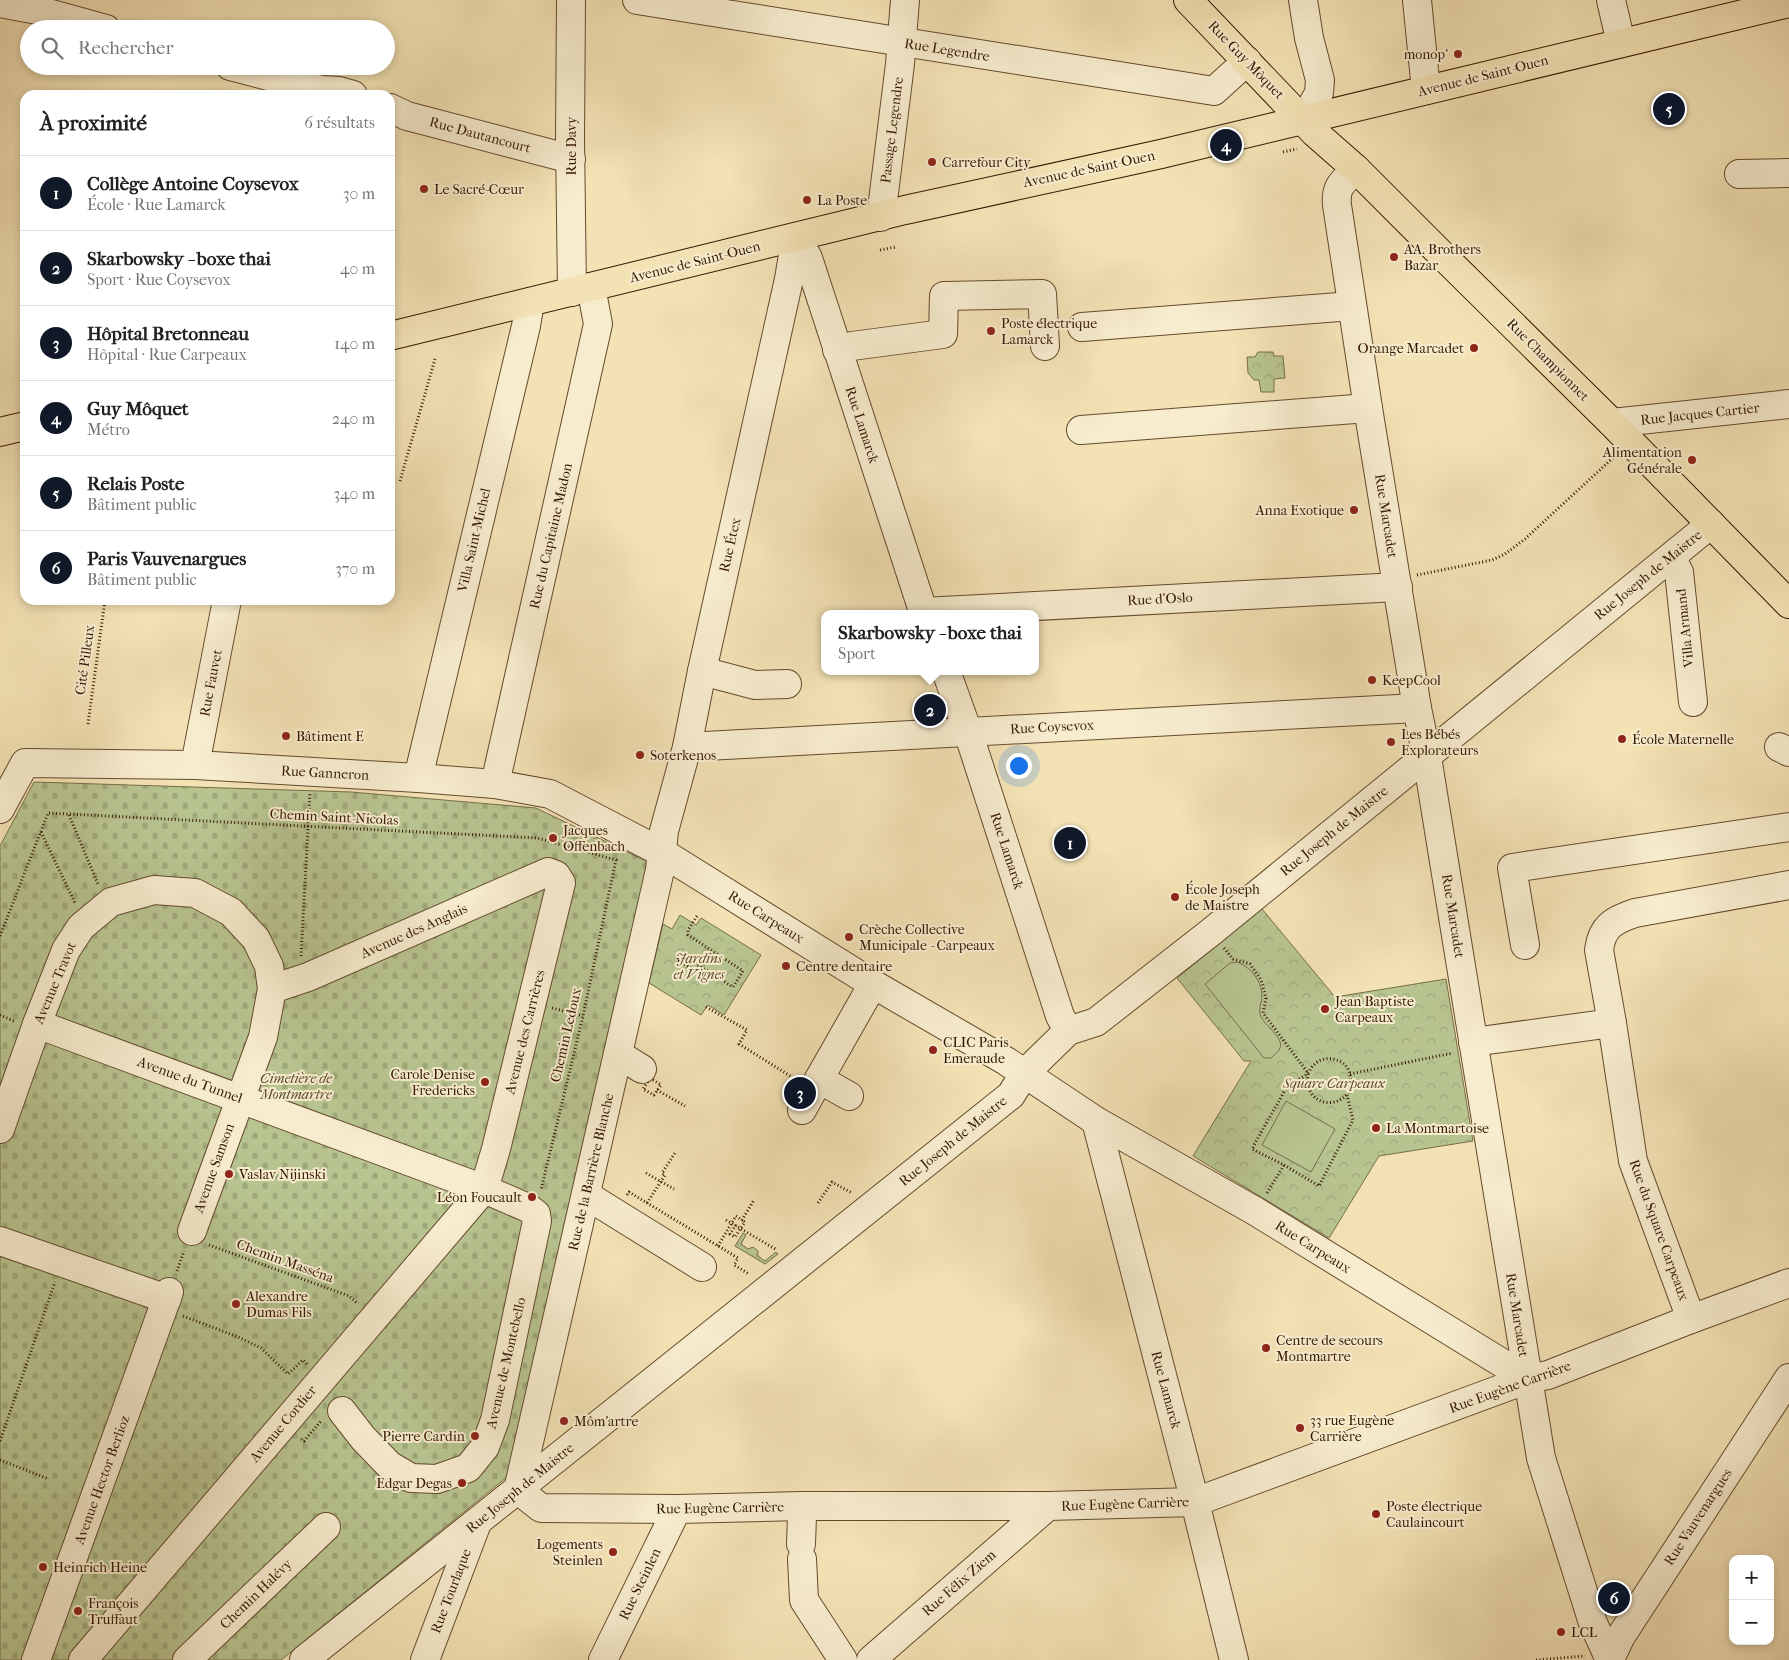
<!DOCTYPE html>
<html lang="fr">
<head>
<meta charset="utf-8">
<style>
	body { margin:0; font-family:"IM FELL French Canon",serif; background:#f2f2f2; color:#202124 }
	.controls { position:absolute; right:15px; bottom:15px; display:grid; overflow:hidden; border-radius:10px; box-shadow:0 2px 8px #0003 }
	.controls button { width:45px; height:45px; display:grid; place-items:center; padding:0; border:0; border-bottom:1px solid #e0e0e0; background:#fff; color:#202124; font:25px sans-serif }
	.you { position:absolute; left:1018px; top:765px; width:18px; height:18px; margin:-12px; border:4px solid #fff; border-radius:50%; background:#1a73e8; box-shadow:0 0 0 8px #1a73e833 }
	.badge { display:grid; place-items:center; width:32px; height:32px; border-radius:50%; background:#111827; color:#fff; font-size:16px; font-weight:700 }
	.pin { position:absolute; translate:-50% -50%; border:2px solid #fff; box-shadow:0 1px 5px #0006 }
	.popup { position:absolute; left:821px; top:610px; width:218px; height:65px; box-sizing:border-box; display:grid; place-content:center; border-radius:10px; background:#fff; filter:drop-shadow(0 1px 4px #0005); font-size:16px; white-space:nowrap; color:#757577 }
	.popup b { font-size:19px; color:#202124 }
	.popup::after { content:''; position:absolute; left:50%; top:100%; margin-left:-10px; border:10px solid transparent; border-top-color:#fff }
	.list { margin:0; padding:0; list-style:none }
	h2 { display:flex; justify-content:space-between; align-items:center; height:65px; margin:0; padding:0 20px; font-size:21px }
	h2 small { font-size:16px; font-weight:400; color:#757577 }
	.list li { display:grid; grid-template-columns:32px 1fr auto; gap:15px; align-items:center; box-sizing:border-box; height:75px; padding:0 20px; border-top:1px solid #e0e0e0 }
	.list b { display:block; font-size:19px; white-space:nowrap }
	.list p { margin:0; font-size:16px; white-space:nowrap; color:#757577 }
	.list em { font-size:16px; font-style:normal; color:#757577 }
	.icon { flex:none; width:28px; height:28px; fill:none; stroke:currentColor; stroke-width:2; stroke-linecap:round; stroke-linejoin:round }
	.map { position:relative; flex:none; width:1789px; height:1660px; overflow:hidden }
	.search { position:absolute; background:#fff; box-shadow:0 2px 8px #0003; left:20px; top:20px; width:375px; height:55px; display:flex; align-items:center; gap:12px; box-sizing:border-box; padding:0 18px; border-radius:28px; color:#757577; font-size:19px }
	.panel { position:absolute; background:#fff; box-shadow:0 2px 8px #0003; left:20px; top:90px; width:375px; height:515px; border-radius:15px }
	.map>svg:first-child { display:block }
	.grass { fill:url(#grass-tufts); stroke:#766e48 }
	.cemetery { fill:url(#cemetery-stones); stroke:#766e48 }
	.park { fill:url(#park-crowns); stroke:#766e48 }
	.pitch { fill:#b8c490; stroke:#766e48 }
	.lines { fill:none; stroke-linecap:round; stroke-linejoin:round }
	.minor-casing { stroke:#644a2d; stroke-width:30 }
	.major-casing { stroke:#341700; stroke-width:30 }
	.path { stroke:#341700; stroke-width:3; stroke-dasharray:1 2.5; stroke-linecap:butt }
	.minor { stroke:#f7ecce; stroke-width:28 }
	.major { stroke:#f3e2b4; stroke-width:28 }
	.poi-dot { fill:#8f2418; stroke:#f7ecce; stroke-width:2 }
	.labels { text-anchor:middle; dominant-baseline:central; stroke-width:4; stroke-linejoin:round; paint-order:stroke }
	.street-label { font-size:14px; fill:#341700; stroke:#f7ecce }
	.poi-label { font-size:14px; fill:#341700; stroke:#f7ecce; text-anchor:start }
	.park-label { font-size:14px; font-style:italic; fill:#5c4b2b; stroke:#f7ecce }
</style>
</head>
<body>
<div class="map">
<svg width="1789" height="1660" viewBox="0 0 1789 1660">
	<defs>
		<pattern id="grass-tufts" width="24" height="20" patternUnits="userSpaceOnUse" patternTransform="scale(1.25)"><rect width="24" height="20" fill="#b8c490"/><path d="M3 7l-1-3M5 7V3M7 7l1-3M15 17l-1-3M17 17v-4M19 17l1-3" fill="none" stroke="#9fa87a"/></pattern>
		<pattern id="cemetery-stones" width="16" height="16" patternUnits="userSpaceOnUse" patternTransform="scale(1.25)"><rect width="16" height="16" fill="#b8c490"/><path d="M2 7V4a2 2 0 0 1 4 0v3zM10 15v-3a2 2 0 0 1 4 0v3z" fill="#9fa87a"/></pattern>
		<pattern id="park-crowns" width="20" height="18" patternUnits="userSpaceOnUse" patternTransform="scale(1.25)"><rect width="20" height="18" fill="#b8c490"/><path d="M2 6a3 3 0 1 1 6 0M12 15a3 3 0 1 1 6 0" fill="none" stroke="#9fa87a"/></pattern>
	</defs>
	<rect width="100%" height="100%" fill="#f3e2b4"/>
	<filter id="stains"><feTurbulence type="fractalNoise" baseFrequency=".004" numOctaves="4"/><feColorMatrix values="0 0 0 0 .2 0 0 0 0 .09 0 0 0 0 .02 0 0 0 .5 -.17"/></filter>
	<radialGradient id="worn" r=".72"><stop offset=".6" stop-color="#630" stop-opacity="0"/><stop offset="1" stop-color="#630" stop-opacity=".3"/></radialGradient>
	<!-- grass -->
	<polygon class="grass" points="743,1233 746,1235 741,1244 748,1249 753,1247 758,1251 758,1256 765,1261 776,1252 778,1254 765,1264 735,1246"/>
	<!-- cemetery -->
	<polygon class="cemetery" points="34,782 351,792 536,808 648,862 512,1473 281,1660 0,1660 0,846"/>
	<!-- park -->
	<g class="park">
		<polygon points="1258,352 1273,352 1274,356 1283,356 1285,378 1274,379 1274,392 1261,392 1259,380 1254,380 1248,373 1247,357 1255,357"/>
		<polygon points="1262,909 1335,997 1446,979 1473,1141 1379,1156 1329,1238 1193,1156 1251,1061 1244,1061 1177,978"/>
		<polygon points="680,915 696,925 701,918 761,955 724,1015 708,1005 701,1015 649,983 663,924 672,929"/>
	</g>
	<!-- pitch -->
	<g class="pitch">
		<path d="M1237,962c15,6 25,19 25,36 -1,5 -3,11 -2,16 2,11 27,24 19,36 -2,3 -6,6 -8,8h-7l-59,-74 25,-21z"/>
		<polygon points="1286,1101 1335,1129 1311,1172 1262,1145"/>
	</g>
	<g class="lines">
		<!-- minor casing -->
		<g class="minor-casing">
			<g id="minor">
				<polyline points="571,0 570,139 572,292"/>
				<polyline points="637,0 1214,91 1247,61"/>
				<polyline points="1303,0 1309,38 1320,80 1319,93 1304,120"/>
				<polyline points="1417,0 1426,90"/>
				<polyline points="1611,0 1621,43"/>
				<polyline points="0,3 37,10 106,29"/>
				<polyline points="230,66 322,90 339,91 353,95"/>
				<polyline points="390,108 407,116 571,159"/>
				<path d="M1356,169c-13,13 -21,17 -19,36l31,203 49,300 10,49 114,701 52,165 17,37"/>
				<polyline points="1739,174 1789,173"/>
				<polyline points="881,217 900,64 905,0"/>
				<polyline points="796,237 789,279 702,671 687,747 664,831 660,870 518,1490 541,1508 677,1509 802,1506 1048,1506 1195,1502 1528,1379 1548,1375 1691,1319 1789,1283"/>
				<polyline points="796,237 808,258 924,614"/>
				<polyline points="1082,327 1352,306"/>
				<polyline points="837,350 852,346 943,334 944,296 1042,294 1045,346"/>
				<polyline points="1612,423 1789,404"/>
				<polyline points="1081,430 1368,408"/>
				<polyline points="1671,557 1679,572 1693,702"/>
				<polyline points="923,612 1398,587"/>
				<polyline points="702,671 755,685 787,684"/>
				<polyline points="946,671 968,732 1060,1016 1068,1031"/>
				<polyline points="687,747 1417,708"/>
				<polyline points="1779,747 1789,752"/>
				<polyline points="195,765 227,600"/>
				<polyline points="418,778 526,326 530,302"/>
				<polyline points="495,784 598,324 591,287"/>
				<polyline points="0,809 25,763 195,765 418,778 495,784 550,794 663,853 873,984 1006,1061 1096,1121 1255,1211 1528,1379"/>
				<polyline points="1525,945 1512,868 1789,827"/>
				<path d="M1612,1023l-13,-73c3,-24 15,-30 36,-37l154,-28"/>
				<polyline points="37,1024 484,1189 528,1208 536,1214 537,1221 495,1420 485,1447 468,1468 437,1479 411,1478 389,1465 363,1438 342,1411"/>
				<polyline points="1473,1042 1612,1023 1633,1161 1691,1319"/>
				<polyline points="618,1054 642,1069"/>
				<polyline points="849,1096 819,1079 873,984"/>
				<polyline points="802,1110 819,1079"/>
				<polyline points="1096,1121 1195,1502 1234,1660"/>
				<polyline points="0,1129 37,1024 66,950 81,927 111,902 154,890 195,893 231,912 256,939 269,966 272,989 263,1037 192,1231"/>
				<polyline points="586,1195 702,1267"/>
				<polyline points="0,1241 167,1299"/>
				<polyline points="801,1544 802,1516"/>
				<polyline points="802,1559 804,1600 843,1660"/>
				<polyline points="1610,1659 1621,1636 1789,1378"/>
				<polyline points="36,1660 169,1292"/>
				<polyline points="83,1660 484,1189 496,1149 561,883 556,875 548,872 308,977 272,989"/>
				<polyline points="187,1660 326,1527"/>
				<polyline points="304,1660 1011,1095 1024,1074 1068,1031 1096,1022 1211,932 1711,524"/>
				<polyline points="425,1660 477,1523"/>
				<polyline points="603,1660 677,1509"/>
				<polyline points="871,1660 1048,1506"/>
			</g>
		</g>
		<!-- major casing -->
		<g class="major-casing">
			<g id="major">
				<polyline points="1188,0 1315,133 1356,169 1446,259 1612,423 1789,604"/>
				<polyline points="390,336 905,210 1161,154 1789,3"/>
				<polyline points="0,432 25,426"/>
			</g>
		</g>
		<!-- path -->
		<g class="path">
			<polyline points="1283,152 1297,149"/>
			<polyline points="880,250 896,247"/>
			<polyline points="400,481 435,359"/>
			<polyline points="1417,575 1492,560 1505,554 1525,539 1615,456"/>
			<polyline points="88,724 105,600"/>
			<polyline points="69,815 98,884"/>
			<polyline points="41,832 75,903"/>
			<polyline points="697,916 688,930 688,935 743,971 733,987 681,955 677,960 699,973"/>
			<polyline points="0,936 48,813 537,838 616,860 583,1016 541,1190"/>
			<path d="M1224,948l9,11 17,5 11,16 5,18 -3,15 45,60c-6,42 51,36 42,2 -1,-7 -6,-12 -11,-14 -8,-4 -19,-3 -25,4 -3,2 -4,6 -7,9 -6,5 -13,7 -19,13 -4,3 -7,11 -10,16 -9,15 -18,31 -26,46l32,16 -17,28"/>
			<polyline points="301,956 310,792"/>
			<polyline points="701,968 712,951"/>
			<polyline points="706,1007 747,1030 739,1044 795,1079"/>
			<polyline points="552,1008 583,1016"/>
			<polyline points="0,1015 16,1022"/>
			<polyline points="1350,1074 1453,1053"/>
			<polygon points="650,1078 661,1085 654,1095 643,1089"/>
			<polyline points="657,1090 685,1106"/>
			<polyline points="1284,1165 1319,1186 1353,1120 1347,1095"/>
			<polyline points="646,1173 674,1189"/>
			<polyline points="627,1195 629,1192 738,1258 734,1265 749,1274"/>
			<polyline points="647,1203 665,1175 662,1173 675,1153"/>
			<polyline points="818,1203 832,1182 852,1193"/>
			<polyline points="726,1220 777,1250"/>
			<polyline points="736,1225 730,1234 735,1237 745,1222 742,1220"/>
			<polyline points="209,1245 349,1296 358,1304"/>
			<polyline points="718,1246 736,1216 742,1220 754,1200"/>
			<polyline points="177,1271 184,1251"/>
			<polyline points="183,1316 238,1337 261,1348 288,1374 303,1360 307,1364"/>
			<polyline points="301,1439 304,1441 322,1420"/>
			<polyline points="0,1441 55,1282"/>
			<polyline points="0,1460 49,1479"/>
			<polyline points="1536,1660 1585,1656"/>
		</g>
		<!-- minor -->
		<use href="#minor" class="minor"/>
		<!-- major -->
		<use href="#major" class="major"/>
	</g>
	<!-- markers -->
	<g class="poi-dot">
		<circle cx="1458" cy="54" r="5"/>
		<circle cx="932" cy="162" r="5"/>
		<circle cx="424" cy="189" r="5"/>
		<circle cx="807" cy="200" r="5"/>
		<circle cx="1394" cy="257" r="5"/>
		<circle cx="991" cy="331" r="5"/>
		<circle cx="1474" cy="348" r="5"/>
		<circle cx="1692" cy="460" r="5"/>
		<circle cx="1354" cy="510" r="5"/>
		<circle cx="1372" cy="680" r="5"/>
		<circle cx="286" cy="736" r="5"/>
		<circle cx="1622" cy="739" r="5"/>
		<circle cx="1391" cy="742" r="5"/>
		<circle cx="640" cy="755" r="5"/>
		<circle cx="553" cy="838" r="5"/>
		<circle cx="1175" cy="897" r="5"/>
		<circle cx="849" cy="937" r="5"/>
		<circle cx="786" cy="966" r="5"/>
		<circle cx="1325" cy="1009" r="5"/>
		<circle cx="933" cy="1050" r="5"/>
		<circle cx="485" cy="1082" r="5"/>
		<circle cx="1376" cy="1128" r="5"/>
		<circle cx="229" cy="1174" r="5"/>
		<circle cx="532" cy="1197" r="5"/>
		<circle cx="236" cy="1304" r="5"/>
		<circle cx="1266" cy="1348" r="5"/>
		<circle cx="564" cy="1421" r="5"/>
		<circle cx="1300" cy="1428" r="5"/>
		<circle cx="475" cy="1436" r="5"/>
		<circle cx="462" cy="1483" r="5"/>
		<circle cx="1376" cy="1514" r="5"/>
		<circle cx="613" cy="1552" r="5"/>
		<circle cx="43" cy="1567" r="5"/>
		<circle cx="78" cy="1611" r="5"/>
		<circle cx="1561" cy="1632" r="5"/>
	</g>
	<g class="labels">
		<!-- street labels -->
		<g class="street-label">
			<text transform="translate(947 50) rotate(9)">Rue Legendre</text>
			<text transform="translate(1246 60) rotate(46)">Rue Guy Môquet</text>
			<text transform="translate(1483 76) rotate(-14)">Avenue de Saint-Ouen</text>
			<text transform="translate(892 130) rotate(-83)">Passage Legendre</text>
			<text transform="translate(480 135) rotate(15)">Rue Dautancourt</text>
			<text transform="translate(571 146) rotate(-90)">Rue Davy</text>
			<text transform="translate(1089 169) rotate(-12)">Avenue de Saint-Ouen</text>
			<text transform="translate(695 262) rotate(-14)">Avenue de Saint-Ouen</text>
			<text transform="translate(1548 360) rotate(45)">Rue Championnet</text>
			<text transform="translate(1700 414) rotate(-6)">Rue Jacques Cartier</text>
			<text transform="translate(862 425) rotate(72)">Rue Lamarck</text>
			<text transform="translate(1386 516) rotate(81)">Rue Marcadet</text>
			<text transform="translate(551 536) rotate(-77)">Rue du Capitaine Madon</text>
			<text transform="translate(474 540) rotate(-77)">Villa Saint-Michel</text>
			<text transform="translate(730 545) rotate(-77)">Rue Étex</text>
			<text transform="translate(1648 575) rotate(-39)">Rue Joseph de Maistre</text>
			<text transform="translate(1160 599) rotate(-3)">Rue d'Oslo</text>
			<text transform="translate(1685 628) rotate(-96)">Villa Armand</text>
			<text transform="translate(85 660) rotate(-82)">Cité Pilleux</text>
			<text transform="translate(211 683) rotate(-79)">Rue Fauvet</text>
			<text transform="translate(1052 727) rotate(-3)">Rue Coysevox</text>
			<text transform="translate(325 773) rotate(3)">Rue Ganneron</text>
			<text transform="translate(334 817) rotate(3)">Chemin Saint-Nicolas</text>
			<text transform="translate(1334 831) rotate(-39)">Rue Joseph de Maistre</text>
			<text transform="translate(1007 851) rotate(72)">Rue Lamarck</text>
			<text transform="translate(1453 916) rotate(81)">Rue Marcadet</text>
			<text transform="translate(766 917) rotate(32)">Rue Carpeaux</text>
			<text transform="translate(414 931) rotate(-24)">Avenue des Anglais</text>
			<text transform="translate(55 983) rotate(-67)">Avenue Travot</text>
			<text transform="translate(525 1032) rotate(-76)">Avenue des Carrières</text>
			<text transform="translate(566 1035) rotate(-77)">Chemin Ledoux</text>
			<text transform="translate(190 1080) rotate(20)">Avenue du Tunnel</text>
			<text transform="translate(953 1141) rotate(-39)">Rue Joseph de Maistre</text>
			<text transform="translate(214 1168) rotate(-70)">Avenue Samson</text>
			<text transform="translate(591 1172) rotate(-77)">Rue de la Barrière Blanche</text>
			<text transform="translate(1659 1230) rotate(70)">Rue du Square Carpeaux</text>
			<text transform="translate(1313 1247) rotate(32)">Rue Carpeaux</text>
			<text transform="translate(285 1261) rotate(20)">Chemin Masséna</text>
			<text transform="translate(1517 1315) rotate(81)">Rue Marcadet</text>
			<text transform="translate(506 1363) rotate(-77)">Avenue de Montebello</text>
			<text transform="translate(1510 1387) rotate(-20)">Rue Eugène Carrière</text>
			<text transform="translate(1166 1390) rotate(75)">Rue Lamarck</text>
			<text transform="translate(283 1424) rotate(-50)">Avenue Cordier</text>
			<text transform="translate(102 1480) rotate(-70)">Avenue Hector Berlioz</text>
			<text transform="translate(520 1488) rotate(-39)">Rue Joseph de Maistre</text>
			<text transform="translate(1125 1504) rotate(-2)">Rue Eugène Carrière</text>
			<text transform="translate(720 1508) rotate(-1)">Rue Eugène Carrière</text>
			<text transform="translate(1698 1517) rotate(-57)">Rue Vauvenargues</text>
			<text transform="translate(959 1583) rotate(-41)">Rue Félix Ziem</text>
			<text transform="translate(640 1584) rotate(-64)">Rue Steinlen</text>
			<text transform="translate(451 1591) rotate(-69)">Rue Tourlaque</text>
			<text transform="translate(256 1594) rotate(-44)">Chemin Halévy</text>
		</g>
		<!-- poi labels -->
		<g class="poi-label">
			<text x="1448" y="54" text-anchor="end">monop'</text>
			<text x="942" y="162">Carrefour City</text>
			<text x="434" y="189">Le Sacré-Cœur</text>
			<text x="817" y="200">La Poste</text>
			<text x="1404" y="249">AA. Brothers<tspan x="1404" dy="16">Bazar</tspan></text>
			<text x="1001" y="323">Poste électrique<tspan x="1001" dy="16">Lamarck</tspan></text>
			<text x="1464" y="348" text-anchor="end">Orange Marcadet</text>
			<text x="1682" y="452" text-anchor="end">Alimentation<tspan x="1682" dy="16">Générale</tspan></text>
			<text x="1344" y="510" text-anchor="end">Anna Exotique</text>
			<text x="1382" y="680">KeepCool</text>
			<text x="1401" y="734">Les Bébés<tspan x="1401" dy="16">Explorateurs</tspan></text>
			<text x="296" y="736">Bâtiment E</text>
			<text x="1632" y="739">École Maternelle</text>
			<text x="650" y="755">Soterkenos</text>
			<text x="563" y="830">Jacques<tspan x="563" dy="16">Offenbach</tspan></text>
			<text x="1185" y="889">École Joseph<tspan x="1185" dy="16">de Maistre</tspan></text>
			<text x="859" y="929">Crèche Collective<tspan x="859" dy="16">Municipale - Carpeaux</tspan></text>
			<text x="796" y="966">Centre dentaire</text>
			<text x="1335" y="1001">Jean Baptiste<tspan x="1335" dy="16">Carpeaux</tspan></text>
			<text x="943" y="1042">CLIC Paris<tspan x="943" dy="16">Emeraude</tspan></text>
			<text x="475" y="1074" text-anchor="end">Carole Denise<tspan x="475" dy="16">Fredericks</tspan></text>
			<text x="1386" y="1128">La Montmartoise</text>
			<text x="239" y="1174">Vaslav Nijinski</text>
			<text x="522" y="1197" text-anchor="end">Léon Foucault</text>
			<text x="246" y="1296">Alexandre<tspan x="246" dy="16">Dumas Fils</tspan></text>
			<text x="1276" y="1340">Centre de secours<tspan x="1276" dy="16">Montmartre</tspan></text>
			<text x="1310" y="1420">33 rue Eugène<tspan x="1310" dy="16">Carrière</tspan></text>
			<text x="574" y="1421">Môm'artre</text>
			<text x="465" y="1436" text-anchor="end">Pierre Cardin</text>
			<text x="452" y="1483" text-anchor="end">Edgar Degas</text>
			<text x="1386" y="1506">Poste électrique<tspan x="1386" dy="16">Caulaincourt</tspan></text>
			<text x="603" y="1544" text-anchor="end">Logements<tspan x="603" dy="16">Steinlen</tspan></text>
			<text x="53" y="1567">Heinrich Heine</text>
			<text x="88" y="1603">François<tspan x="88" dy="16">Truffaut</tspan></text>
			<text x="1571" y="1632">LCL</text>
		</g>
		<!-- park labels -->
		<g class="park-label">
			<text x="699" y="958">Jardins<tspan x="699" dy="16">et Vignes</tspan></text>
			<text x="296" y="1078">Cimetière de<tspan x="296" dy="16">Montmartre</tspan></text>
			<text x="1334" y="1083">Square Carpeaux</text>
		</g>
	</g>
	<rect width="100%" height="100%" filter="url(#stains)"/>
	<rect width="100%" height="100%" fill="url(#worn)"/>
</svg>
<div class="controls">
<button>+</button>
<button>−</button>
</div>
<div class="you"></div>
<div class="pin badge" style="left:1070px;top:843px">1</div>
<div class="pin badge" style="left:930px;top:710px">2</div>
<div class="popup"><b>Skarbowsky - boxe thai</b>Sport</div>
<div class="pin badge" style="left:800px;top:1093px">3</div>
<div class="pin badge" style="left:1226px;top:145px">4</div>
<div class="pin badge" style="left:1669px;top:109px">5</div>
<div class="pin badge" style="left:1614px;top:1598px">6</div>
<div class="search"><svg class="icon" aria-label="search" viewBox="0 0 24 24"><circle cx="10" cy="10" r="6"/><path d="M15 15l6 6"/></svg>Rechercher</div>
<section class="panel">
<h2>À proximité<small>6 résultats</small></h2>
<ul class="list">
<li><span class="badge">1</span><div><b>Collège Antoine Coysevox</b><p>École · Rue Lamarck</p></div><em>30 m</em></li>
<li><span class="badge">2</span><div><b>Skarbowsky - boxe thai</b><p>Sport · Rue Coysevox</p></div><em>40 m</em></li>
<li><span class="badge">3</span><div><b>Hôpital Bretonneau</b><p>Hôpital · Rue Carpeaux</p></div><em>140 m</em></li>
<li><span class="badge">4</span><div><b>Guy Môquet</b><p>Métro</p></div><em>240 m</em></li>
<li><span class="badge">5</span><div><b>Relais Poste</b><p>Bâtiment public</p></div><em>340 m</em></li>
<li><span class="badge">6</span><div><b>Paris Vauvenargues</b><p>Bâtiment public</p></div><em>370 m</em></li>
</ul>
</section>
</div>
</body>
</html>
